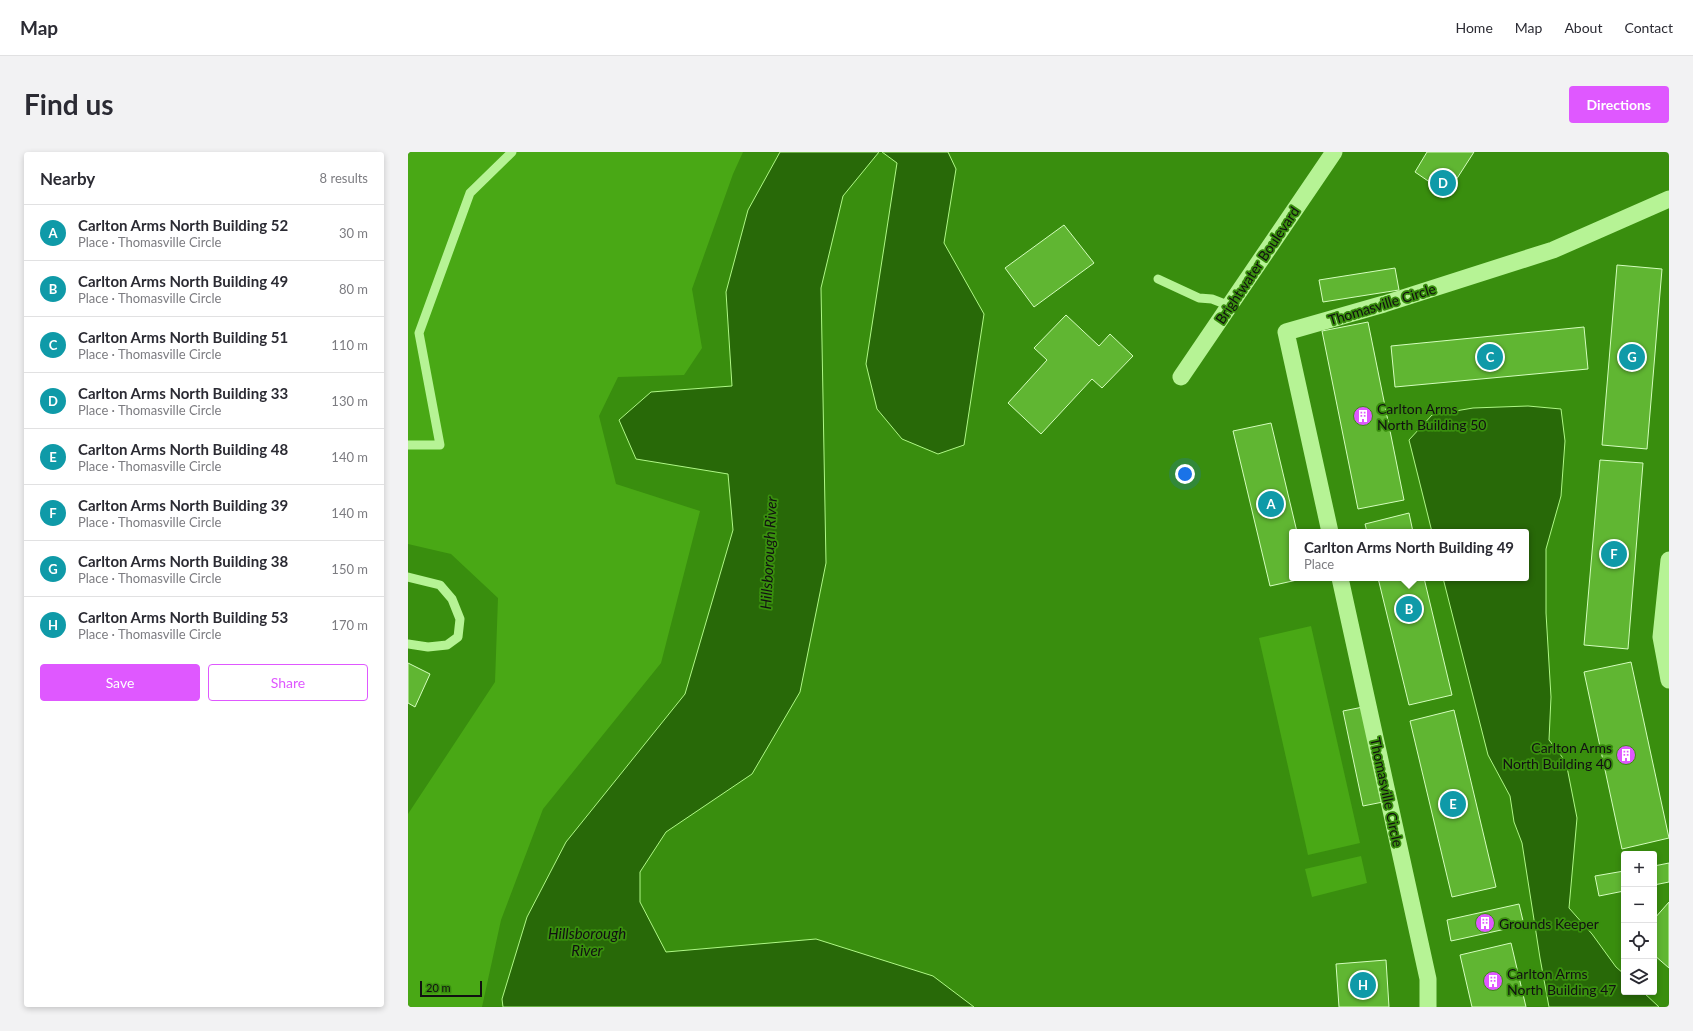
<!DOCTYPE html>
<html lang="en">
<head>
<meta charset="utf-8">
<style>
	body { margin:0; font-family:Lato,sans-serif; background:#f2f2f3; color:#2b2b33 }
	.controls { position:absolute; right:12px; bottom:12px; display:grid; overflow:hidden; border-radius:4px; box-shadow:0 2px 6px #0003 }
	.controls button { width:36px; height:36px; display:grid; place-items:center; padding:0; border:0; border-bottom:1px solid #e1e1e2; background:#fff; color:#2b2b33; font:20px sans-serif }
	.scale { position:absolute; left:12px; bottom:10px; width:62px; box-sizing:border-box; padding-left:4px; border:2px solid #111; border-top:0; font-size:11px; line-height:14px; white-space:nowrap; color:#111; -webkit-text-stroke:3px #398e0e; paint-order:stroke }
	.you { position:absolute; left:777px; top:322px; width:14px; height:14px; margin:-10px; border:3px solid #fff; border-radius:50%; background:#1a73e8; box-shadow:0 0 0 6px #1a73e833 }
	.badge { display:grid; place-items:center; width:26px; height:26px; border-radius:50%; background:#df58ff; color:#fff; font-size:13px; font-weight:700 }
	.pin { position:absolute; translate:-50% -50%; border:2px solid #fff; box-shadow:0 1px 4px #0006 }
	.popup { position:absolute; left:881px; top:377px; width:240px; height:52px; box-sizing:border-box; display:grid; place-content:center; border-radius:4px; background:#fff; filter:drop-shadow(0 1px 3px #0005); font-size:13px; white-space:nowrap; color:#7c7c81 }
	.popup b { font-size:15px; color:#2b2b33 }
	.popup::after { content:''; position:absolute; left:50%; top:100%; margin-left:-8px; border:8px solid transparent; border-top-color:#fff }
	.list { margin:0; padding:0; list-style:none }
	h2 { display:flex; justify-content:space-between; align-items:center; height:52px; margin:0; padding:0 16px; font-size:17px }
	h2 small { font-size:13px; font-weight:400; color:#7c7c81 }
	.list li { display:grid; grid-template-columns:26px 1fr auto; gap:12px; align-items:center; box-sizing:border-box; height:56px; padding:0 16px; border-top:1px solid #e1e1e2 }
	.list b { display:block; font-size:15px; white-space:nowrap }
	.list p { margin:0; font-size:13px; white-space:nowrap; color:#7c7c81 }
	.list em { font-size:13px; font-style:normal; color:#7c7c81 }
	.actions { display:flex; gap:8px; padding:12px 16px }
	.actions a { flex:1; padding:9px 0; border:1px solid #df58ff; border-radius:4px; text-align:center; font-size:14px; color:#df58ff }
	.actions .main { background:#df58ff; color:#fff }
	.icon { flex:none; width:22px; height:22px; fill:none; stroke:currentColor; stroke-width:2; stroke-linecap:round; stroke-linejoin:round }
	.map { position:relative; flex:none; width:1261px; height:855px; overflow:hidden; border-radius:4px }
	header { display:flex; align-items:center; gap:24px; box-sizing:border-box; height:56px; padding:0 20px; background:#fff; border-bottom:1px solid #e1e1e2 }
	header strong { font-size:19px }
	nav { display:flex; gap:22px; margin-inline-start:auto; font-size:14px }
	.intro { display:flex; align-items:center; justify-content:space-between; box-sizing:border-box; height:96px; padding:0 24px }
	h1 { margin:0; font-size:28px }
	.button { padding:10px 18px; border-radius:4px; background:#df58ff; color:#fff; font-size:14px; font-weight:700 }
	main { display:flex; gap:24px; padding:0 24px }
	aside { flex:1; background:#fff; border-radius:4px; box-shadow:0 2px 6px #0003 }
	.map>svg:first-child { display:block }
	.green { fill:#49a815 }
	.water { fill:#286908; stroke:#aff886 }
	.building { fill:#60b632; stroke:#d4febd }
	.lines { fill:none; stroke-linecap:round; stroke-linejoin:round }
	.lane { stroke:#b6f395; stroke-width:9 }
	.street { stroke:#b6f395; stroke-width:17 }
	.labels { text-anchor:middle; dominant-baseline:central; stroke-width:3.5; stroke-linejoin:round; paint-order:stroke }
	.street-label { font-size:14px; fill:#111; stroke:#398e0e }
	.poi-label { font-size:14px; fill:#111; stroke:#398e0e; text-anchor:start }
	.water-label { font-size:15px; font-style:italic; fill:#111; stroke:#398e0e }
</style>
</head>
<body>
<header>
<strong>Map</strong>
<nav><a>Home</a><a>Map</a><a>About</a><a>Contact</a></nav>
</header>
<div class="intro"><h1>Find us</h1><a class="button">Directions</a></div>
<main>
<aside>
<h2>Nearby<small>8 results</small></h2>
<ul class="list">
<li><span class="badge" style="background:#0f9aa8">A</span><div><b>Carlton Arms North Building 52</b><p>Place · Thomasville Circle</p></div><em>30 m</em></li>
<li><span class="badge" style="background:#0f9aa8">B</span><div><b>Carlton Arms North Building 49</b><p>Place · Thomasville Circle</p></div><em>80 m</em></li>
<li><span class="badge" style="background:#0f9aa8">C</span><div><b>Carlton Arms North Building 51</b><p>Place · Thomasville Circle</p></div><em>110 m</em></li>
<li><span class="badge" style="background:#0f9aa8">D</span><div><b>Carlton Arms North Building 33</b><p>Place · Thomasville Circle</p></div><em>130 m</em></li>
<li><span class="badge" style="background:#0f9aa8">E</span><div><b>Carlton Arms North Building 48</b><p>Place · Thomasville Circle</p></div><em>140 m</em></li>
<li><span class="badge" style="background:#0f9aa8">F</span><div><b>Carlton Arms North Building 39</b><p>Place · Thomasville Circle</p></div><em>140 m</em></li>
<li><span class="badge" style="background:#0f9aa8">G</span><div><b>Carlton Arms North Building 38</b><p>Place · Thomasville Circle</p></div><em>150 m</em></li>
<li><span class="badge" style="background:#0f9aa8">H</span><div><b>Carlton Arms North Building 53</b><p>Place · Thomasville Circle</p></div><em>170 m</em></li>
</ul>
<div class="actions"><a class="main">Save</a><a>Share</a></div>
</aside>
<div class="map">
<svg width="1261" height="855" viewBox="0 0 1261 855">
	<rect width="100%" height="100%" fill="#398e0e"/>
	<!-- green -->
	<g class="green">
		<polygon points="0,0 335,0 325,22 284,137 294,196 276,223 210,225 191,264 208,332 292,359 253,511 135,657 93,768 74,855 0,855 0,662 87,530 90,446 43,402 0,392"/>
		<polygon points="903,474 952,691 900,703 851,486"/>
		<polygon points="953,704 959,731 904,745 897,717"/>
	</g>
	<!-- water -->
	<g class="water">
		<polygon points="372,0 471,0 435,44 413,136 418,411 392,540 344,622 258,680 232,720 232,750 258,800 408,787 525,824 566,855 95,855 94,847 119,765 158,690 277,542 325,378 320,322 228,307 211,268 243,240 324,234 318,140 340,58"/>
		<polygon points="474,0 540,0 548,17 536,91 576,162 556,293 530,302 494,287 469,257 458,212 489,11"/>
		<polygon points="1120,254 1153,257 1157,289 1153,344 1138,397 1138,461 1143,545 1141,588 1158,610 1169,666 1161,756 1184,782 1208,815 1216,822 1216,840 1235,840 1251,855 1141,855 1132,806 1114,691 1106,670 1102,644 1080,603 1035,426 1118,426 1118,380 1024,380 1001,288 1024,263 1065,256"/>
	</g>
	<!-- building -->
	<g class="building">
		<polygon points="1019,0 1066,0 1039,42 1007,20"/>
		<polygon points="656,73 686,111 626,155 597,116"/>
		<polygon points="1209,113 1254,117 1239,297 1194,293"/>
		<polygon points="987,116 991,138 915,150 911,128"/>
		<polygon points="658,163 691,194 702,182 725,204 694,236 684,227 633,282 600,251 639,208 626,196"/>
		<polygon points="960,170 996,348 950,357 914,179"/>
		<polygon points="1176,175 1180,217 987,235 983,194"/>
		<polygon points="863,271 889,380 884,380 884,426 898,426 862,434 825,279"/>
		<polygon points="1192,308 1235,311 1220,497 1176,493"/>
		<polygon points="1001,361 1005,380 959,380 957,372"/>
		<polygon points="970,426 1016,426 1044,543 1001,553"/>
		<polygon points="1223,510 1261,686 1214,697 1176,520"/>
		<polygon points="0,511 22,522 7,555 0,551"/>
		<polygon points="955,555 975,650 955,654 935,559"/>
		<polygon points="1046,558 1088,735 1044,745 1002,569"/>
		<polygon points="1261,711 1261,730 1246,733 1246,714"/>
		<polygon points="1216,719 1216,739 1191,744 1187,724"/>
		<polygon points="1261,750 1261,816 1246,803 1246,767"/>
		<polygon points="1111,752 1116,773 1043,789 1039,768"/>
		<polygon points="1103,791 1118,855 1064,855 1052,803"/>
		<polygon points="978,808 981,855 931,855 928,812"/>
	</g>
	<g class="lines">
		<!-- lane -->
		<g class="lane">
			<polyline points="750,127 791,146 804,147 822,154"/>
			<polyline points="0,293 32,293 11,181 62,41 104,0"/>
			<polyline points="0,425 32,433 44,447 52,467 50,485 39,493 20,495 0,492"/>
		</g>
		<!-- street -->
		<g class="street">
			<polyline points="773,225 926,0"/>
			<polyline points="922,380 878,180 976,152 1145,98 1261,47"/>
			<polyline points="1261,408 1253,485 1261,528"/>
			<polyline points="932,426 1020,827 1020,855"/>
		</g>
	</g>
	<!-- icons -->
	<defs>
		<g id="building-disc" transform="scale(1)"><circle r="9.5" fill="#df58ff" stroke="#398e0e"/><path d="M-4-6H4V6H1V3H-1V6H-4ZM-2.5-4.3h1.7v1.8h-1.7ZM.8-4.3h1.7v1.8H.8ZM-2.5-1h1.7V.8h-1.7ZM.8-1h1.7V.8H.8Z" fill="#fff"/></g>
	</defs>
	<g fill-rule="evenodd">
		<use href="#building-disc" x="955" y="264"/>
		<use href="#building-disc" x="1218" y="603"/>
		<use href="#building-disc" x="1077" y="771"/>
		<use href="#building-disc" x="1085" y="829"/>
	</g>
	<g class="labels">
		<!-- street labels -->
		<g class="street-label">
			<text transform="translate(849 113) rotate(-56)">Brightwater Boulevard</text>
			<text transform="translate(974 152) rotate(-17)">Thomasville Circle</text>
			<text transform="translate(979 640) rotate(78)">Thomasville Circle</text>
		</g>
		<!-- poi labels -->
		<g class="poi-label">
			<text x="969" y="256">Carlton Arms<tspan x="969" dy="16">North Building 50</tspan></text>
			<text x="1204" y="595" text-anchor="end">Carlton Arms<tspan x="1204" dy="16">North Building 40</tspan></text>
			<text x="1091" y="771">Grounds Keeper</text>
			<text x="1099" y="821">Carlton Arms<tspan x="1099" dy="16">North Building 47</tspan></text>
		</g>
		<!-- water labels -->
		<g class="water-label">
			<text transform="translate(360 401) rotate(-87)">Hillsborough River</text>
			<text x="179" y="781">Hillsborough<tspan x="179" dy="17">River</tspan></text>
		</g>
	</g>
</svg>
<div class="controls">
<button>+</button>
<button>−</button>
<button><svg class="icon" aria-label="locate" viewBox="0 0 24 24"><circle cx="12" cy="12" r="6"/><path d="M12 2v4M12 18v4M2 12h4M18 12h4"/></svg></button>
<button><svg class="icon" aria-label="layers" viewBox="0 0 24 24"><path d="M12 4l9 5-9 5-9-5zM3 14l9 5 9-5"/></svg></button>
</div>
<div class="scale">20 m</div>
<div class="you"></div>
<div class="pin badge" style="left:863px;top:352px;background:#0f9aa8">A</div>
<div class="pin badge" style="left:1001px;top:457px;background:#0f9aa8">B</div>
<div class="popup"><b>Carlton Arms North Building 49</b>Place</div>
<div class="pin badge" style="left:1082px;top:205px;background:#0f9aa8">C</div>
<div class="pin badge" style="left:1035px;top:31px;background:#0f9aa8">D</div>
<div class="pin badge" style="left:1045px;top:652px;background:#0f9aa8">E</div>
<div class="pin badge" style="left:1206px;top:402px;background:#0f9aa8">F</div>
<div class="pin badge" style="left:1224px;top:205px;background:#0f9aa8">G</div>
<div class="pin badge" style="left:955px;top:833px;background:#0f9aa8">H</div>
</div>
</main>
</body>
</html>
